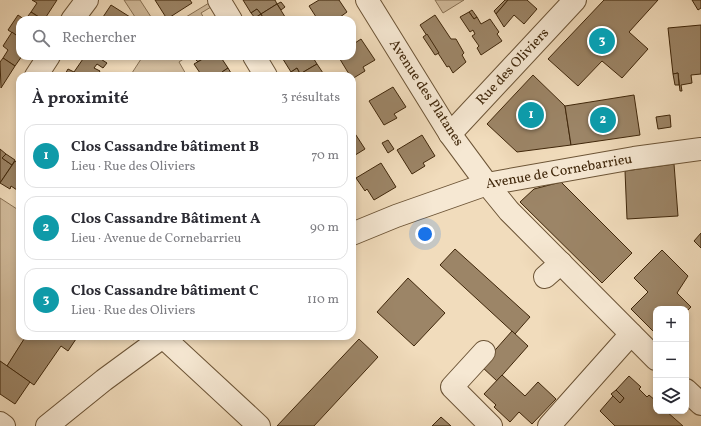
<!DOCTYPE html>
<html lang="fr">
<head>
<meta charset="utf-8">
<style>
	body { margin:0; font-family:Vollkorn,serif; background:#f7f7f7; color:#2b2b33 }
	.controls { position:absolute; right:12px; bottom:12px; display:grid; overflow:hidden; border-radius:8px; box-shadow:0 2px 6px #0003 }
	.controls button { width:36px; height:36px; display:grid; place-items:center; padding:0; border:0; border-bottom:1px solid #e1e1e2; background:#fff; color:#2b2b33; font:20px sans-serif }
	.you { position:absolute; left:425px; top:234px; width:14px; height:14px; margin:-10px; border:3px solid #fff; border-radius:50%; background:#1a73e8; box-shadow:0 0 0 6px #1a73e833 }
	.badge { display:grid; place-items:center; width:26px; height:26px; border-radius:50%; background:#8f2418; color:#fff; font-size:13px; font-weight:700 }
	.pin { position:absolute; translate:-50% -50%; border:2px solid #fff; box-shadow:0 1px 4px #0006 }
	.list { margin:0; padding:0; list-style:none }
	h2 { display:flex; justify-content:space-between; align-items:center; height:52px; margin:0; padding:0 16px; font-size:17px }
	h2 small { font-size:13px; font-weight:400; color:#7c7c81 }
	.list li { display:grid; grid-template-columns:26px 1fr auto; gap:12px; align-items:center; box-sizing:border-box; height:64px; margin:0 8px 8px; padding:0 8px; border:1px solid #e1e1e2; border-radius:12px }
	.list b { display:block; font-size:15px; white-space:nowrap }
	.list p { margin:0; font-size:13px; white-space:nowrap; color:#7c7c81 }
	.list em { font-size:13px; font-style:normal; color:#7c7c81 }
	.icon { flex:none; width:22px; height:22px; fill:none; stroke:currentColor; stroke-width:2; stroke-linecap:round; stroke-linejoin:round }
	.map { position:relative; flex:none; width:701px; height:426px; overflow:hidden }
	.search { position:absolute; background:#fff; box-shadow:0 2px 6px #0003; left:16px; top:16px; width:340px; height:44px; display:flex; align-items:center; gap:10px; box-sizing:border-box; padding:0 14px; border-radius:12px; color:#7c7c81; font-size:15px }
	.panel { position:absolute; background:#fff; box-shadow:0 2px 6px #0003; left:16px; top:72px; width:340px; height:268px; border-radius:12px }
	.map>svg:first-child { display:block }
	.green { fill:#d3bd9e; stroke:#897254 }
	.building { fill:#9c8567; stroke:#3f260a }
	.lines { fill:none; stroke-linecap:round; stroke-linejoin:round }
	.minor-casing { stroke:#6c5436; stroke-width:24 }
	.minor { stroke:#f6e8d3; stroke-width:22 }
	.labels { text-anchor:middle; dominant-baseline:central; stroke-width:3; stroke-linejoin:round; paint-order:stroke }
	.street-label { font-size:14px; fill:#3f260a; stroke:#f6e8d3 }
</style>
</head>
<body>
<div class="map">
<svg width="701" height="426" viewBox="0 0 701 426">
	<rect width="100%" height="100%" fill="#f1dcbc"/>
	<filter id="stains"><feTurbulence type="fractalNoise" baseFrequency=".005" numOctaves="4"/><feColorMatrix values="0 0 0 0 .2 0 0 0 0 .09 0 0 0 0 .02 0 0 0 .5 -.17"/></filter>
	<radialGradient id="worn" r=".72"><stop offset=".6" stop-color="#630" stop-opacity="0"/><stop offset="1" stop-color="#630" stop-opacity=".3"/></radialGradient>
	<!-- green -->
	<g class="green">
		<polygon points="124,0 140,0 153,20 137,20"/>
		<polygon points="435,0 464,0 443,13"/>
		<polygon points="209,3 211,7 201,13 205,20 181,20"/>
		<polygon points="143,56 188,56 179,62 187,76 130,76"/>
		<polygon points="0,198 20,211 20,336 26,336 7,366 0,361"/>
	</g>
	<!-- building -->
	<g class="building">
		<polygon points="32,0 57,0 44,20 31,12 37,3"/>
		<polygon points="155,0 190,0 192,3 167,19"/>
		<polygon points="243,0 275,0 277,4 261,14 257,9 251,13"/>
		<polygon points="319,0 339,0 347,12 336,20 318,20 309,6"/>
		<polygon points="505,0 508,0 496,14 494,11"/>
		<polygon points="508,0 527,0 537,9 524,24 514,15 504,27 496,14"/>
		<polygon points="604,0 658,0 629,32 648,49 622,78 602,61 578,86 548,59"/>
		<polygon points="692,0 701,0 701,8 698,10"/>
		<polygon points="281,2 285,7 281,10 277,4"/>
		<polygon points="277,4 287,20 264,20 261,14"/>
		<polygon points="111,5 130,17 128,20 101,20"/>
		<polygon points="257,9 261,14 255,18 251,13"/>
		<polygon points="472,10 477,17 474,19 469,12"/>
		<polygon points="31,12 43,20 25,20"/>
		<polygon points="469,12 474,19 477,17 481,24 490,19 499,32 497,34 502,41 481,55 477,48 479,46 472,36 475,34 473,30 470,32 460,17"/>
		<polygon points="261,14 264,20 256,20 255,18"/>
		<polygon points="18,15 25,20 20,20 20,38 8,30"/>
		<polygon points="435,15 451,39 456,39 464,53 462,55 466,62 453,73 449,66 447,67 420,25"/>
		<polygon points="701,25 701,74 691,75 692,83 681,85 682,91 680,91 678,73 673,74 668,28"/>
		<polygon points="12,32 20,38 20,56 22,56 15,66 3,58 8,50 3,46"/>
		<polygon points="427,34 439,53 435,55 423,37"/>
		<polygon points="361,39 375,60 363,67 365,71 352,79 338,56 352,56 352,45"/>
		<polygon points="85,56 96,56 107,63 103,68 97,64 94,68 100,71 97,76 79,76 74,72"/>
		<polygon points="199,56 208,56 198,62 195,59"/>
		<polygon points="208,56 220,56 228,68 222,72 224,76 202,76 194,64"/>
		<polygon points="281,56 312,56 317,64 300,74 297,68 291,72"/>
		<polygon points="3,58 15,66 1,88 0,62"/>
		<polygon points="317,64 325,76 302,76 300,74"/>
		<polygon points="228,68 231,73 224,76 222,72"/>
		<polygon points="297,68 300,74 293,76 291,72"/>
		<polygon points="68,69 74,72 79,76 64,76"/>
		<polygon points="678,73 679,85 675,85 673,74"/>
		<polygon points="533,75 565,106 571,145 517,152 487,124"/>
		<polygon points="393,87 406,107 394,114 397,118 384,125 369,101"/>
		<polygon points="634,95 640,135 571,145 565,106"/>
		<polygon points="670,115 671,127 658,129 656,117"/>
		<polygon points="352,129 365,149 352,157"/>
		<polygon points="422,135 435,156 423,163 425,166 412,174 397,150"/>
		<polygon points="388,140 394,149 388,153 382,143"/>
		<polygon points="0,149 6,154 2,158 12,165 0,183"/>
		<polygon points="6,154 15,160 12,165 2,158"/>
		<polygon points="15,161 20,165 20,192 11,186 10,189 0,183"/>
		<polygon points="381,163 396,187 374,200 367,189 365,191 356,178"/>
		<polygon points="674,164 678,216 627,219 625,171"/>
		<polygon points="561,182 632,253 602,283 520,202 534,189"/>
		<polygon points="701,233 701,248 694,241"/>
		<polygon points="455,249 530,317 515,334 440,265"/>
		<polygon points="662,250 688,276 677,293 691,307 686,312 686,309 656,309 656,334 631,309 648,292 634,278"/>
		<polygon points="408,278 445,313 414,346 377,312"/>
		<polygon points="512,331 528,346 497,381 481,366"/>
		<polygon points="26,336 78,336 68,351 61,346 34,385 7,366"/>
		<polygon points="128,336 137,336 134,340"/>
		<polygon points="359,339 378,357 314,426 277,426"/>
		<polygon points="0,361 30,382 15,404 0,394"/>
		<polygon points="502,375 525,396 538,382 556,399 532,424 519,412 510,422 494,407 496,405 484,394"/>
		<polygon points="629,376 641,387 639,389 647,397 649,395 656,401 656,411 666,411 683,426 615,426 600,411 613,396 620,403 624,398 616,390"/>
		<polygon points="616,390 624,398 620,403 611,394"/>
		<polygon points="441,417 451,426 432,426"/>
	</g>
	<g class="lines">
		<!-- minor casing -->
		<g class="minor-casing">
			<g id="minor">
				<polyline points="219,0 231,20"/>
				<polyline points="367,0 450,134 487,184 509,211 656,359"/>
				<polyline points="72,20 87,0"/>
				<polyline points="254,56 266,76"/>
				<polyline points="36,76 49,56"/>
				<polyline points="450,134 575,0"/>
				<polyline points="352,234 396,216 487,184 634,158 701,149"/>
				<polyline points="545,277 561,263"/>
				<polyline points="163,337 259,426"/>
				<polyline points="484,352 452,387 491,426"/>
				<polyline points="686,390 701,404"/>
				<polyline points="0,423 4,426"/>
				<polyline points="47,426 104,380 164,336"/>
				<polyline points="549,426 631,334"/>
			</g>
		</g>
		<!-- minor -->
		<use href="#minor" class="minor"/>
	</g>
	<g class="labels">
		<!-- street labels -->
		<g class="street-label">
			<text transform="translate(513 67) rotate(-47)">Rue des Oliviers</text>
			<text transform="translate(426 93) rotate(57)">Avenue des Platanes</text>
			<text transform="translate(559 172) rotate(-10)">Avenue de Cornebarrieu</text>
		</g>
	</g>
	<rect width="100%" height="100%" filter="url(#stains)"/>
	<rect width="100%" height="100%" fill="url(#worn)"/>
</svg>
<div class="controls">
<button>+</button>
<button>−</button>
<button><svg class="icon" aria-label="layers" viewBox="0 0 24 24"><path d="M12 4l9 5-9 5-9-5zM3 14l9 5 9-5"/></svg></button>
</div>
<div class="you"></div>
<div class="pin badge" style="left:531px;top:115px;background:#0f9aa8">1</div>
<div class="pin badge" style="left:603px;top:120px;background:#0f9aa8">2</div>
<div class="pin badge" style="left:602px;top:41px;background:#0f9aa8">3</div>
<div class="search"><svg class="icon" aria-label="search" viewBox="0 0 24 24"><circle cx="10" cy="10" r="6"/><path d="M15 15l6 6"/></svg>Rechercher</div>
<section class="panel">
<h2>À proximité<small>3 résultats</small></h2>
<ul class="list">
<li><span class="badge" style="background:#0f9aa8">1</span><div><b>Clos Cassandre bâtiment B</b><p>Lieu · Rue des Oliviers</p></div><em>70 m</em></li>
<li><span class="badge" style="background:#0f9aa8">2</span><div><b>Clos Cassandre Bâtiment A</b><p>Lieu · Avenue de Cornebarrieu</p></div><em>90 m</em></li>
<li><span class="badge" style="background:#0f9aa8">3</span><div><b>Clos Cassandre bâtiment C</b><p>Lieu · Rue des Oliviers</p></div><em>110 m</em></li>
</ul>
</section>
</div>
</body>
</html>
